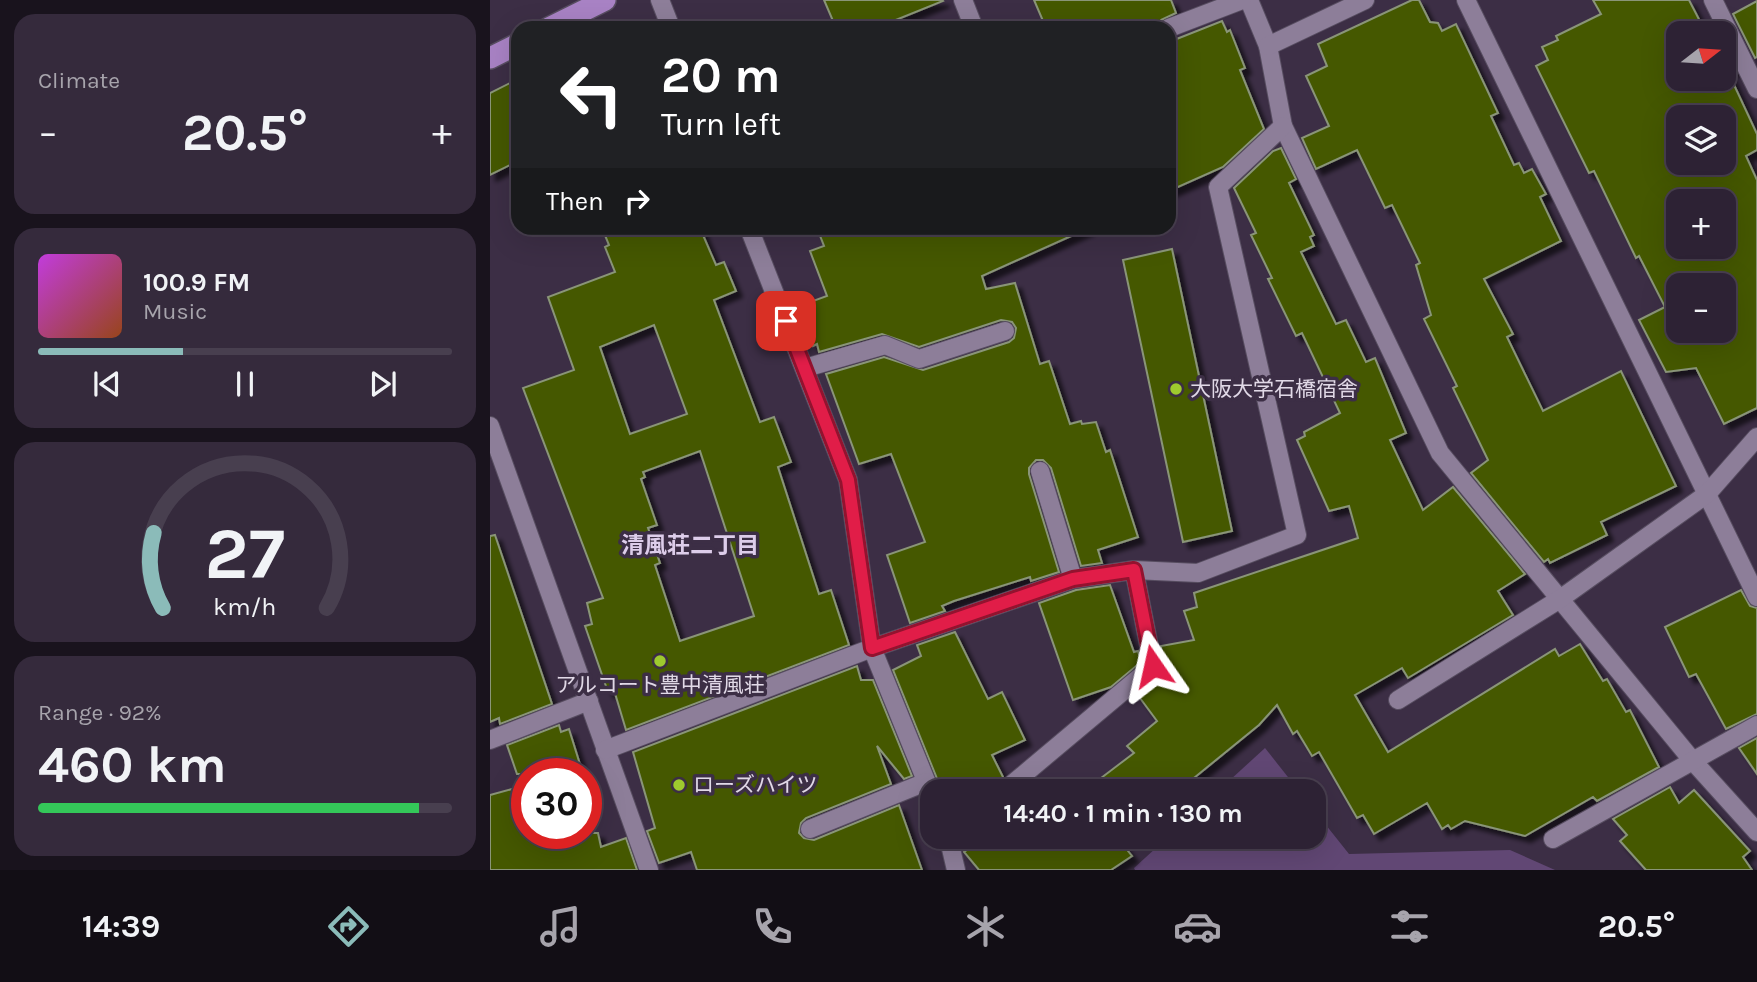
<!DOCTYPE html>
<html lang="en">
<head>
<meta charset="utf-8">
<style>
	:root { --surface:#2d2234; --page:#352a3c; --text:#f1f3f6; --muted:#a7a4ac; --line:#483f4f; --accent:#8bbbb9 }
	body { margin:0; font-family:Karla,"Noto Sans JP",sans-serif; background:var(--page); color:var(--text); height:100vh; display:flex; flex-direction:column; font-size:26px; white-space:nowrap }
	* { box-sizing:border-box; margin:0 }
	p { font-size:23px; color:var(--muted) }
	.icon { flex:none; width:38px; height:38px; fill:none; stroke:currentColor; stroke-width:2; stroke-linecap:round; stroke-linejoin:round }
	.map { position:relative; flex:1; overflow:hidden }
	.side { display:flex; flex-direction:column; gap:14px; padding:14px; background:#19131d; width:490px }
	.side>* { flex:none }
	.guide { position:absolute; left:21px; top:21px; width:665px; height:214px; border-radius:21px; box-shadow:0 7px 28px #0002,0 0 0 2px var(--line); background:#202124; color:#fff; overflow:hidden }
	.needle { width:46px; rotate:73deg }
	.controls { position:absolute; left:1176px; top:21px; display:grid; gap:14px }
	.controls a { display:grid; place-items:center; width:70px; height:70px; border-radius:14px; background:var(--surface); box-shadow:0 7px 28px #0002,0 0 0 2px var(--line); font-size:35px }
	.speed { position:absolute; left:21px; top:758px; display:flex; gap:14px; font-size:35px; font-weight:700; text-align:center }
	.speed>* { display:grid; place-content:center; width:91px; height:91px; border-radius:50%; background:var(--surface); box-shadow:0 7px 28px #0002,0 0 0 2px var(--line); line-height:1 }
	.speed .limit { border:10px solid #d22; background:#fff; color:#111 }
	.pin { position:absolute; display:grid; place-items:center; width:60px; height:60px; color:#fff; margin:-30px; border-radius:14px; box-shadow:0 4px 10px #0006 }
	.me { position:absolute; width:77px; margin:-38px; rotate:349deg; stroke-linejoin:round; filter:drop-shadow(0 0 5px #0008) }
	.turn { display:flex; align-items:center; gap:24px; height:147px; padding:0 35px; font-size:32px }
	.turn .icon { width:91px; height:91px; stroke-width:2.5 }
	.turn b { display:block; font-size:49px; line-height:60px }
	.then { display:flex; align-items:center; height:66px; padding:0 35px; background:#0003; gap:14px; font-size:26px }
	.big { font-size:52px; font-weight:700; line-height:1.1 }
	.side .tile { flex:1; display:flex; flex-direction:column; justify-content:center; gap:10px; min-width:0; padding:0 24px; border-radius:21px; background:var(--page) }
	.side .dial { align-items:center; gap:0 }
	.dial svg { height:182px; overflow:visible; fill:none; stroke:var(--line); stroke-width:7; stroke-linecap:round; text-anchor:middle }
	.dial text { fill:var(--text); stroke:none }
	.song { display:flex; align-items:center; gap:21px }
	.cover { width:84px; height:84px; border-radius:10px; background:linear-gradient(135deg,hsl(290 70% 55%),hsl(20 70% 35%)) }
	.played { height:7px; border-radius:4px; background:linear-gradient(90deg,var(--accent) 35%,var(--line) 35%) }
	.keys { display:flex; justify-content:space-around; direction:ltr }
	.heat { display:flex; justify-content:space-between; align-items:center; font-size:38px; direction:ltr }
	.charge { height:10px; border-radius:5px; background:linear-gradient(90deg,#34c759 92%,var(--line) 0) }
	.trip { position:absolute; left:430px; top:779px; width:406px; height:70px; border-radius:21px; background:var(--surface); box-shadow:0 7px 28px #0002,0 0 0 2px var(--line); font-weight:700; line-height:70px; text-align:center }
	.tabs { display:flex; height:112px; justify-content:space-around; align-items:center; background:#120e15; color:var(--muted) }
	.tabs .icon { width:49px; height:49px }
	.tabs .on { color:var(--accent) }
	.tabs b { font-size:32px; color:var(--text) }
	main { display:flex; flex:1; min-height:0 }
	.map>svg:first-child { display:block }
	.green { fill:#614774 }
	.building { fill:#445906; stroke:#8a9578; stroke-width:2; fill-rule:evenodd; filter:url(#shadow) }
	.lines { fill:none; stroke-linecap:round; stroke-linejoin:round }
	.lane-casing { stroke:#574d60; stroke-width:20 }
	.street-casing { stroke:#574d60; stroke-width:20 }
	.highway-casing { stroke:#574d60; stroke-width:24 }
	.lane { stroke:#8d7e99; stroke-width:18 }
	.street { stroke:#8d7e99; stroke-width:18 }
	.highway { stroke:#a882c4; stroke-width:21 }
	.route-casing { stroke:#92132f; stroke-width:18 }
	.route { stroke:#e11d48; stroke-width:12 }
	.poi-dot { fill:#9eca2e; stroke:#3c2e45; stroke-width:2.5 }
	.labels { text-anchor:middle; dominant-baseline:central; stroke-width:7; stroke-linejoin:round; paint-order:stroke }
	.poi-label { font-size:21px; fill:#e1d9e7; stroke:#3c2e45; text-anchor:start }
	.neighbourhood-label { font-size:23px; font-weight:bold; fill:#ddcdea; stroke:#3c2e45 }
</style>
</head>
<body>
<main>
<section class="side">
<div class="tile"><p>Climate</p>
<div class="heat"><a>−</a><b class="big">20.5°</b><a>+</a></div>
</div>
<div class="tile">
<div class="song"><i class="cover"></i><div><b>100.9 FM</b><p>Music</p></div></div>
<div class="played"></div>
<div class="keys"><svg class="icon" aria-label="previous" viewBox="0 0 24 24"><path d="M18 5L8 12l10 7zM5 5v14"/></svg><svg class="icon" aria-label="pause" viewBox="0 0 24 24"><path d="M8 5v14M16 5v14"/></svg><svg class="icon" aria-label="next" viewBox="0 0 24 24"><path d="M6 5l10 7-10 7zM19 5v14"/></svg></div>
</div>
<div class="tile dial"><svg viewBox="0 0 100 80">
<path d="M14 69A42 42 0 1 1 86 69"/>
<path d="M14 69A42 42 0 0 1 10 36" stroke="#8bbbb9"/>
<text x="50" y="56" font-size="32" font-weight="700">27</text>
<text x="50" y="72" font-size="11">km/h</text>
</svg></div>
<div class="tile"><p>Range · 92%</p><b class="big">460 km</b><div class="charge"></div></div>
</section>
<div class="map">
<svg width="1267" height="870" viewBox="0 0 1267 870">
	<defs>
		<filter id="shadow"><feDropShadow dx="6" dy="6" stdDeviation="2" flood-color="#0009"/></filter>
	</defs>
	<rect width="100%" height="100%" fill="#3c2e45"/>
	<g class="green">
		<polygon points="775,748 809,791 728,791"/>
		<polygon points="824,810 859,854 1020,850 1065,870 645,870 644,868 678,837 824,836"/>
	</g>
	<g class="building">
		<polygon points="334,0 452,0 453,1 386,28 346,28"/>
		<polygon points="544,0 681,0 686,13 671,20 668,28 556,28"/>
		<polygon points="922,0 929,0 940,22 948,23 952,31 966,24 1008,113 1001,116 1024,165 1029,163 1034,173 1042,169 1056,194 1050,197 1071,241 994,279 1023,334 1017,337 1053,411 1131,371 1186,486 1111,522 1117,535 1060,563 1058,559 1054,562 981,473 998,460 963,388 967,386 934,319 941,315 926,265 930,263 902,205 895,208 867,150 826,169 812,138 839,126 816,76 837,66 828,44"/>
		<path d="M1103,0h96l15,29 8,-5 5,9h-39v46h46v-32l10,22 -6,3 29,62v16l-11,6 11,24v228l-33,16 -28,-56 -30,4 -27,-52 26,-13 -26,-51 -3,2 -42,-87 -5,2 -53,-107 12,-6 -6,-13 16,-7 -2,-4 45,-22zM1188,117h46v46h-46zM1188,201h46v46h-46zM1188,285h46v46h-46z"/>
		<polygon points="1267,1 1267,57 1265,58 1243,14"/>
		<polygon points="732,21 737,32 740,30 755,68 750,70 774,129 733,167 679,191 679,42"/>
		<polygon points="28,79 28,161 0,175 0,93"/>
		<polygon points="791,148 806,179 799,183 824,235 820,237 824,246 811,252 846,324 856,320 876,362 885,358 916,433 900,440 933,510 963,487 1035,574 1008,591 1023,615 918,678 912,668 865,695 898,752 1065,649 1069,656 1090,644 1113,681 1117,679 1136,712 1140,710 1169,767 1107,801 1103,797 1035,836 975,821 961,829 958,825 952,829 937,803 884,834 873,815 867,818 829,752 822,756 807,731 803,734 787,705 769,725 688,791 594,791 644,753 637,746 667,721 647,694 673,670 671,646 704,640 694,611 707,607 704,593 868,538 859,506 839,511 807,440 815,436 814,432 850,413 812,333 806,336 778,279 782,278 761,235 766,233 744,188 783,151"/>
		<path d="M112,228h98l16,37 8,-3 12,29 -22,9 46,122 14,-5 17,45 -13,5 41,127 12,-4 18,55 -223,85 -12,-40 -6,2 -23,-66 7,-2 -5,-21 16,-5 -80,-210 51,-18 -26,-73 67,-25 -10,-25 4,-2zM164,325l33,89 -57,20 -30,-87zM210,451l54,165 -74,25 -25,-76 5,-2 -12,-35 9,-3 -16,-46 4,-2 -2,-5z"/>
		<polygon points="327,228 599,228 492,276 496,289 525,283 550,364 559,361 580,424 591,421 592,424 606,422 616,452 620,450 648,537 608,550 612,563 591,566 561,468 553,460 546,460 539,468 539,474 569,572 541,581 540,577 464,601 452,606 455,611 420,623 397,555 435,542 401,454 369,464 336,374 394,357 433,370 519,342 524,338 526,328 522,322 511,320 429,347 392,334 329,352 327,344 323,346 309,306 337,296 320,251 334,246"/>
		<polygon points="682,249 742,531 693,542 633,260"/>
		<polygon points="5,535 62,704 10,724 9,718 0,722 0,536"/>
		<polygon points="620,585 644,652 648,651 651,662 621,687 583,700 549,603 586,590"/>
		<polygon points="1251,590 1260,606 1267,608 1267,714 1236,729 1206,674 1199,677 1175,627"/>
		<polygon points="465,632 498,699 512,692 535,740 502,755 513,777 503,791 452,791 403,670 431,656 427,645"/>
		<polygon points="367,666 371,680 383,680 422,776 414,779 387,746 401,784 316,818 311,823 309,833 314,838 324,840 409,805 432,870 207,870 201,852 169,863 157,831 165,828 143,752"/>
		<polygon points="69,725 71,732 79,729 93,774 27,774 17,745"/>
		<polygon points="1267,738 1267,774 1249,748"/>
		<polygon points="37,785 37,833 108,833 111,847 136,838 147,870 0,870 0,795"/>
		<polygon points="1180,787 1189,803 1204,790 1260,851 1253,857 1262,870 1156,870 1130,841 1137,835 1123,819"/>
		<polygon points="497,836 626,836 642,856 621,870 489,870 474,852"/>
	</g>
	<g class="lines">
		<defs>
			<g id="lane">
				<polyline points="315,368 395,345 429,359 515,331"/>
				<polyline points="550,471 583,579"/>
			</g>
			<g id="street">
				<polyline points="170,0 181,28"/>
				<polyline points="473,0 484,28"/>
				<polyline points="759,0 778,46 793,126 950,453 1202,760 1267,832"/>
				<polyline points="976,0 1267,597"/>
				<polyline points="1223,0 1267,89"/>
				<polyline points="679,28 752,0"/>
				<polyline points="778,46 875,0"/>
				<polyline points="259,228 358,480 382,648 443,798"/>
				<polyline points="0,426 159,870"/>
				<polyline points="908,700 1070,599 1217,494 1267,437"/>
				<polyline points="0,740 99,701"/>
				<polyline points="115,750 382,648 583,579 644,570 708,573 807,535 728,187 793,126"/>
				<polyline points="514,791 663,666 644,570"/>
				<polyline points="320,829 436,782"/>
				<polyline points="458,836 466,870"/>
				<polyline points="1063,839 1267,725"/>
			</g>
			<g id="highway">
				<polyline points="59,28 115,0"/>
				<polyline points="0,58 28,44"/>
			</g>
		</defs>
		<use href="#lane" class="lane-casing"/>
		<use href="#street" class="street-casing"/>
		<use href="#highway" class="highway-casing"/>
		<use href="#lane" class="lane"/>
		<use href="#street" class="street"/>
		<use href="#highway" class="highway"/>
	</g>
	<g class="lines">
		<defs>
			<polyline id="route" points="296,321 358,480 382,648 583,579 644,570 663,666"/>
		</defs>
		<use href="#route" class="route-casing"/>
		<use href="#route" class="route"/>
	</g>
	<g class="poi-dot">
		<circle cx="686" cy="389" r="7"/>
		<circle cx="170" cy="661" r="7"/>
		<circle cx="189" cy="785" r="7"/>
	</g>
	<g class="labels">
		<g class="poi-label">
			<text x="700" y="389">大阪大学石橋宿舎</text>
			<text x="170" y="685" text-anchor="middle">アルコート豊中清風荘</text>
			<text x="203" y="785">ローズハイツ</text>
		</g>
		<g class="neighbourhood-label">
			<text x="200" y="545">清風荘二丁目</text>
		</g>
	</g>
</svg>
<div class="controls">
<a><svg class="needle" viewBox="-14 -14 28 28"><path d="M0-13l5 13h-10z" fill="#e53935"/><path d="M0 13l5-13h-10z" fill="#a7a4ac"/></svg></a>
<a><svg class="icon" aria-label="layers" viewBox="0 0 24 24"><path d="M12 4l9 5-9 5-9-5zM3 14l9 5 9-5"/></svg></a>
<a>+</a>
<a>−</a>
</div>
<div class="speed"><div class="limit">30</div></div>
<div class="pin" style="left:296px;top:321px;background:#d93025"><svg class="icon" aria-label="arrive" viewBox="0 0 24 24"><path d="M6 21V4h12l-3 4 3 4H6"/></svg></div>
<svg class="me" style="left:663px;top:666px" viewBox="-20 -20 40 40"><path d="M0-17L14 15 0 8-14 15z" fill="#e11d48" stroke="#fff" stroke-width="4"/></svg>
<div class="trip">14:40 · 1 min · 130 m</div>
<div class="guide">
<div class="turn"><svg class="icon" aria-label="left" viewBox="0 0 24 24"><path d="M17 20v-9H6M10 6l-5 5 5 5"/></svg><div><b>20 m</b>Turn left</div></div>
<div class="then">Then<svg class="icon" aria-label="right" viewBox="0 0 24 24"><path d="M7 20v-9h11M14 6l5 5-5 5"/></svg></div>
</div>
</div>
</main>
<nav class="tabs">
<b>14:39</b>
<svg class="icon on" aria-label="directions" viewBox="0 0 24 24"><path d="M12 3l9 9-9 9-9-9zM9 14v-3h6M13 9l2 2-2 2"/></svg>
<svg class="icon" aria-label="music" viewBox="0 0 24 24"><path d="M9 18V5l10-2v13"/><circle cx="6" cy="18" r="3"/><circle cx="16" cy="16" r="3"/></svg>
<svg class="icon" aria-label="phone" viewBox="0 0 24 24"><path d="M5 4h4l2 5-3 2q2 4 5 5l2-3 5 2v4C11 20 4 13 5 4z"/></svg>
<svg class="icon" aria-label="climate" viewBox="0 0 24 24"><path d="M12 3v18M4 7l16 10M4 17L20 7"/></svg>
<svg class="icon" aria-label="car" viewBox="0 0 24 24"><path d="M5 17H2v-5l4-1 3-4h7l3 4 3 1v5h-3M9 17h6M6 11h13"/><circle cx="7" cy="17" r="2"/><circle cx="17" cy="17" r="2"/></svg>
<svg class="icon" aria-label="filters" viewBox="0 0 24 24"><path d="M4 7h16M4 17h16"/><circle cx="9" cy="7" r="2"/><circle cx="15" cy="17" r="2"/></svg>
<b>20.5°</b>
</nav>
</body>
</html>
